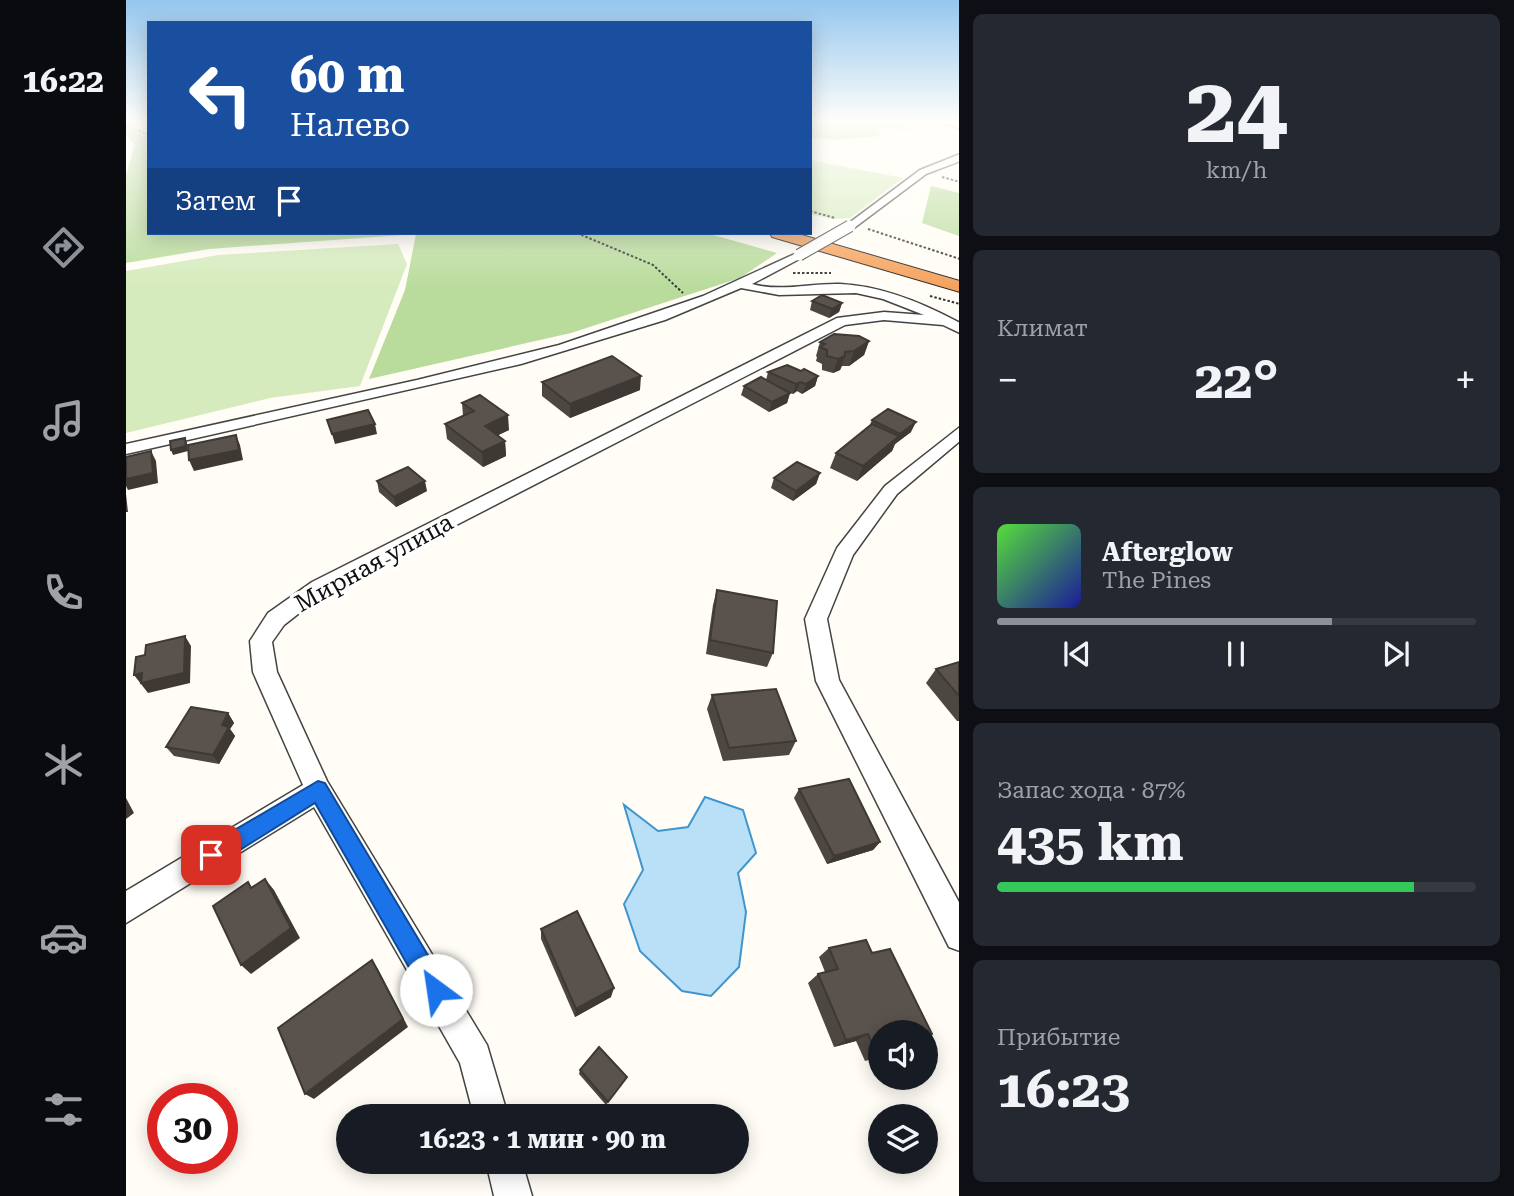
<!DOCTYPE html>
<html lang="ru">
<head>
<meta charset="utf-8">
<style>
	:root { --surface:#171b24; --page:#242831; --text:#f1f3f6; --muted:#9ea1a6; --line:#363941; --accent:#8c9099 }
	body { margin:0; font-family:"Roboto Serif",serif; background:var(--page); color:var(--text); height:100vh; display:flex; flex-direction:column; font-size:26px; white-space:nowrap }
	* { box-sizing:border-box; margin:0 }
	p { font-size:23px; color:var(--muted) }
	.icon { flex:none; width:38px; height:38px; fill:none; stroke:currentColor; stroke-width:2; stroke-linecap:round; stroke-linejoin:round }
	.map { position:relative; flex:1; overflow:hidden }
	.drawer { display:flex; flex-direction:column; gap:14px; padding:14px; background:#0d0f14; width:555px }
	.drawer>* { flex:none }
	.top-card { position:absolute; left:21px; top:21px; width:665px; height:214px; border-radius:0px; box-shadow:0 4px 18px #0003; background:#1a4fa0; color:#fff; overflow:hidden }
	.controls { position:absolute; left:742px; top:1020px; display:grid; gap:14px }
	.controls a { display:grid; place-items:center; width:70px; height:70px; border-radius:50%; background:var(--surface); box-shadow:0 4px 18px #0003; font-size:35px }
	.speed { position:absolute; left:21px; top:1083px; display:flex; gap:14px; font-size:35px; font-weight:700; text-align:center }
	.speed>* { display:grid; place-content:center; width:91px; height:91px; border-radius:50%; background:var(--surface); box-shadow:0 4px 18px #0003; line-height:1 }
	.speed .limit { border:10px solid #d22; background:#fff; color:#111 }
	.pin { position:absolute; display:grid; place-items:center; width:60px; height:60px; color:#fff; margin:-30px; border-radius:14px; box-shadow:0 4px 10px #0006 }
	.me { position:absolute; width:77px; margin:-38px; rotate:329deg; stroke-linejoin:round; filter:drop-shadow(0 0 5px #0008) }
	.turn { display:flex; align-items:center; gap:24px; height:147px; padding:0 28px; font-size:32px }
	.turn .icon { width:91px; height:91px; stroke-width:2.5 }
	.turn b { display:block; font-size:49px; line-height:60px }
	.then { display:flex; align-items:center; height:66px; padding:0 28px; background:#0003; gap:14px; font-size:26px }
	.big { font-size:52px; font-weight:700; line-height:1.1 }
	.drawer .widget { flex:1; display:flex; flex-direction:column; justify-content:center; gap:10px; min-width:0; padding:0 24px; border-radius:10px; background:var(--page) }
	.drawer .dial { align-items:center; gap:0 }
	.dial b { font-size:91px; line-height:1 }
	.song { display:flex; align-items:center; gap:21px }
	.cover { width:84px; height:84px; border-radius:10px; background:linear-gradient(135deg,hsl(110 70% 55%),hsl(240 70% 35%)) }
	.played { height:7px; border-radius:4px; background:linear-gradient(90deg,var(--accent) 70%,var(--line) 70%) }
	.keys { display:flex; justify-content:space-around; direction:ltr }
	.heat { display:flex; justify-content:space-between; align-items:center; font-size:38px; direction:ltr }
	.charge { height:10px; border-radius:5px; background:linear-gradient(90deg,#34c759 87%,var(--line) 0) }
	.trip { position:absolute; left:210px; top:1104px; width:413px; height:70px; border-radius:35px; background:var(--surface); box-shadow:0 4px 18px #0003; font-weight:700; line-height:70px; text-align:center }
	main { display:flex; flex:1; min-height:0 }
	.dock { display:flex; flex-direction:column; width:126px; justify-content:space-around; align-items:center; background:#090b0e; color:var(--muted) }
	.dock .icon { width:49px; height:49px }
	.dock .current { color:var(--accent) }
	.dock b { font-size:32px; color:var(--text) }
	.map>svg:first-child { display:block }
	.green { fill:#d5ebbd }
	.forest { fill:#b9dc9c }
	.water { fill:#b9e0f7; stroke:#3f96cf; stroke-width:2 }
	.lines { fill:none; stroke-linecap:round; stroke-linejoin:round }
	.minor-casing { stroke:#444; stroke-width:3 }
	.highway-casing { stroke:#222; stroke-width:2 }
	.path { stroke:#333; stroke-width:2; stroke-dasharray:2.5 2; stroke-linecap:butt }
	.minor { fill:#fff; fill-rule:evenodd }
	.highway { fill:#f5a25d; fill-rule:evenodd }
	.minor-bridge-casing { stroke:#444; stroke-width:13; stroke-linecap:butt }
	.minor-bridge { stroke:#fff; stroke-width:11 }
	.wall { fill:#4d4742 }
	.shaded-wall { fill:#3f3936 }
	.building { fill:#5a524d; stroke:#3f3936; stroke-width:2 }
	.route { fill:#1a73e8; stroke:#114b97; stroke-width:2 }
	.labels { text-anchor:middle; dominant-baseline:central; stroke-width:7; stroke-linejoin:round; paint-order:stroke }
	.street-label { font-size:24px; fill:#111; stroke:#fff }
</style>
</head>
<body>
<main>
<nav class="dock">
<b>16:22</b>
<svg class="icon current" aria-label="directions" viewBox="0 0 24 24"><path d="M12 3l9 9-9 9-9-9zM9 14v-3h6M13 9l2 2-2 2"/></svg>
<svg class="icon" aria-label="music" viewBox="0 0 24 24"><path d="M9 18V5l10-2v13"/><circle cx="6" cy="18" r="3"/><circle cx="16" cy="16" r="3"/></svg>
<svg class="icon" aria-label="phone" viewBox="0 0 24 24"><path d="M5 4h4l2 5-3 2q2 4 5 5l2-3 5 2v4C11 20 4 13 5 4z"/></svg>
<svg class="icon" aria-label="climate" viewBox="0 0 24 24"><path d="M12 3v18M4 7l16 10M4 17L20 7"/></svg>
<svg class="icon" aria-label="car" viewBox="0 0 24 24"><path d="M5 17H2v-5l4-1 3-4h7l3 4 3 1v5h-3M9 17h6M6 11h13"/><circle cx="7" cy="17" r="2"/><circle cx="17" cy="17" r="2"/></svg>
<svg class="icon" aria-label="filters" viewBox="0 0 24 24"><path d="M4 7h16M4 17h16"/><circle cx="9" cy="7" r="2"/><circle cx="15" cy="17" r="2"/></svg>
</nav>
<div class="map">
<svg width="834" height="1196" viewBox="0 0 834 1196">
	<rect width="100%" height="100%" fill="#fffdf5"/>
	<g class="green">
		<polygon points="684,160 777,178 724,218 707,219 684,214"/>
		<polygon points="272,244 281,264 234,386 144,398 0,433 0,271 92,255"/>
	</g>
	<g class="forest">
		<polygon points="684,121 771,121 785,130 750,127 756,136 709,140 684,137"/>
		<polygon points="0,128 23,138 23,233 580,233 651,253 614,278 445,333 243,379 279,290 290,234 83,249 0,263 0,175 9,144 0,136"/>
		<polygon points="805,186 833,193 833,236 796,223"/>
	</g>
	<polygon class="water" points="579,797 617,810 630,853 612,873 620,912 613,967 585,996 556,991 514,951 498,904 517,870 498,805 532,831 562,827"/>
	<g class="lines">
		<defs>
			<g id="minor">
				<polygon points="834,154 834,161 800,174 728,228 719,226 794,170"/>
				<path d="M673,252l6,3 -2,2 -51,27c29,8 58,-1 88,0 42,2 83,19 120,39v10l-17,-8 -59,-5 -39,5 -519,267 -42,33 -12,17 5,30 50,109 160,264 21,71h-34l-14,-53 -146,-256 -188,116v-32l177,-106 -50,-113 -3,-31 18,-28 44,-31 525,-264 47,-6 40,3 -41,-16 -27,-6 -77,2 -38,-7 -76,32 -144,44 -395,90v-10l291,-64 142,-35 144,-49z"/>
				<polygon points="834,427 834,441 771,494 727,555 701,619 713,680 834,904 834,951 823,947 690,681 679,619 711,548 759,486"/>
				<polygon points="360,1162 396,1162 406,1196 368,1196"/>
			</g>
			<polygon id="highway" points="644,233 669,233 834,281 834,292 646,237"/>
		</defs>
		<use href="#minor" class="minor-casing"/>
		<use href="#highway" class="highway-casing"/>
		<g class="path">
			<polyline points="805,121 834,129"/>
			<polyline points="0,126 23,135"/>
			<polyline points="816,177 834,182"/>
			<polyline points="684,211 709,218"/>
			<polyline points="742,229 834,259"/>
			<polyline points="451,233 527,265 557,293"/>
			<polyline points="667,273 705,273"/>
			<polyline points="804,296 834,304"/>
		</g>
		<use href="#minor" class="minor"/>
		<use href="#highway" class="highway"/>
		<defs>
			<polyline id="minor-bridge" points="673,255 724,226"/>
		</defs>
		<use href="#minor-bridge" class="minor-bridge-casing"/>
		<use href="#minor-bridge" class="minor-bridge"/>
	</g>
	<g class="wall">
		<polygon points="686,301 716,303 713,312 703,318 684,310"/>
		<polygon points="743,341 738,355 723,366 716,366 714,370 707,373 696,370 696,364 690,361 691,357 690,356 694,342"/>
		<polygon points="675,371 692,376 689,386 676,394 671,391 667,394 658,390 664,393 661,403 643,412 615,395 618,386 640,380 642,372"/>
		<polygon points="416,382 514,390 444,418 416,396"/>
		<polygon points="336,403 383,430 372,435 379,441 380,456 357,467 321,439 319,424 337,416"/>
		<polygon points="746,420 785,432 769,444 766,451 731,481 704,468 710,453 743,427"/>
		<polygon points="694,473 690,484 667,501 645,488 648,478"/>
		<polygon points="251,481 301,491 270,507 253,492"/>
		<polygon points="591,590 647,653 641,667 580,654 587,605"/>
		<polygon points="833,662 833,721 831,721 800,683 810,669"/>
		<polygon points="586,695 670,741 663,755 597,761 581,709"/>
		<polygon points="102,713 108,723 104,729 109,736 93,764 48,756 40,747"/>
		<polygon points="673,789 754,842 747,850 701,864 668,798"/>
		<polygon points="415,929 485,997 449,1017 415,939"/>
		<polygon points="703,948 746,953 806,1034 800,1037 800,1032 754,1032 754,1057 739,1061 730,1041 708,1047 682,983 692,974 699,972 693,957"/>
		<polygon points="454,1070 498,1080 480,1105 453,1074"/>
	</g>
	<g class="shaded-wall">
		<polygon points="716,303 713,312 703,318 706,309"/>
		<polygon points="743,341 738,355 723,366 728,351"/>
		<polygon points="719,356 714,370 707,373 712,359"/>
		<polygon points="515,376 514,390 444,418 444,404"/>
		<polygon points="692,376 689,386 676,394 680,384"/>
		<polygon points="674,382 671,391 667,394 670,384"/>
		<polygon points="664,393 661,403 643,412 646,402"/>
		<polygon points="382,415 383,430 360,441 359,426"/>
		<polygon points="790,422 785,432 769,444 766,451 731,481 737,466 772,436 774,434"/>
		<polygon points="249,424 251,434 209,444 206,434"/>
		<polygon points="110,435 114,445 117,460 68,471 63,460"/>
		<polygon points="59,438 61,443 62,451 47,455 45,450"/>
		<polygon points="379,441 380,456 357,467 356,452"/>
		<polygon points="25,451 30,461 32,483 2,490 0,486 0,479"/>
		<polygon points="694,473 690,484 667,501 670,491"/>
		<polygon points="299,481 301,491 270,507 268,497"/>
		<polygon points="0,494 2,512 0,512"/>
		<polygon points="59,636 65,646 64,683 22,693 8,675"/>
		<polygon points="102,713 108,723 104,729 109,736 93,764 87,755 96,725"/>
		<polygon points="0,798 8,813 0,819"/>
		<polygon points="754,842 747,850 701,864 708,856"/>
		<polygon points="139,879 148,890 174,938 125,974 115,965"/>
		<polygon points="246,960 252,969 282,1027 188,1099 179,1094"/>
		<polygon points="488,988 485,997 449,1017 450,1009"/>
		<polygon points="742,1034 730,1041 708,1047 720,1040"/>
	</g>
	<g class="building">
		<polygon points="696,295 716,303 706,309 686,301"/>
		<polygon points="708,334 733,336 743,341 728,351 719,352 719,356 712,359 701,356 701,350 694,347 699,344 694,342"/>
		<polygon points="486,356 515,376 444,404 416,382"/>
		<polygon points="661,365 675,371 678,369 692,376 680,384 674,382 670,384 642,372"/>
		<polygon points="635,377 664,393 646,402 618,386"/>
		<polygon points="354,395 382,415 359,426 379,441 356,452 319,424 348,411 336,403"/>
		<polygon points="762,409 790,422 774,434 746,420"/>
		<polygon points="242,410 249,424 206,434 201,420"/>
		<polygon points="746,424 773,436 737,466 710,453"/>
		<polygon points="110,435 113,450 63,460 62,445"/>
		<polygon points="59,438 60,446 45,450 44,441"/>
		<polygon points="25,451 27,473 0,479 0,457"/>
		<polygon points="671,462 694,473 670,491 648,478"/>
		<polygon points="282,467 299,481 268,497 251,481"/>
		<polygon points="591,590 651,601 647,653 584,640"/>
		<polygon points="59,636 58,673 15,683 16,673 8,675 10,657 19,655 20,645"/>
		<polygon points="833,662 833,696 810,669"/>
		<polygon points="650,689 670,741 603,748 586,695"/>
		<polygon points="65,707 102,713 96,725 103,727 87,755 40,747"/>
		<polygon points="723,779 754,842 708,856 673,789"/>
		<polygon points="139,879 165,928 115,965 87,906 122,882 125,888"/>
		<polygon points="451,911 488,988 450,1009 415,929"/>
		<polygon points="740,940 746,953 764,949 806,1034 800,1036 800,1032 754,1032 754,1054 751,1055 742,1034 720,1040 692,974 712,969 703,948"/>
		<polygon points="246,960 277,1019 179,1094 152,1028"/>
		<polygon points="473,1047 501,1077 482,1102 454,1070"/>
	</g>
	<linearGradient id="sky" x2="0" y2="1"><stop stop-color="#95c6ee"/><stop offset="0.42" stop-color="#fffefa"/><stop offset="1" stop-color="#fffefa" stop-opacity="0"/></linearGradient>
	<rect width="834" height="288" fill="url(#sky)"/>
	<polygon class="route" points="192,781 199,783 318,982 322,990 318,999 310,1002 301,999 189,803 93,863 85,866 78,863 75,855 78,848"/>
	<g class="labels">
		<g class="street-label">
			<text transform="translate(248 563) rotate(-29)">Мирная улица</text>
		</g>
	</g>
</svg>
<div class="controls">
<a><svg class="icon" aria-label="sound" viewBox="0 0 24 24"><path d="M4 9h4l5-4v14l-5-4H4zM17 9q2 3 0 6"/></svg></a>
<a><svg class="icon" aria-label="layers" viewBox="0 0 24 24"><path d="M12 4l9 5-9 5-9-5zM3 14l9 5 9-5"/></svg></a>
</div>
<div class="speed"><div class="limit">30</div></div>
<div class="pin" style="left:85px;top:855px;background:#d93025"><svg class="icon" aria-label="arrive" viewBox="0 0 24 24"><path d="M6 21V4h12l-3 4 3 4H6"/></svg></div>
<svg class="me" style="left:310px;top:990px" viewBox="-20 -20 40 40"><circle r="19" fill="#fff"/><path d="M0-13L10 11 0 6-10 11z" fill="#1a73e8"/></svg>
<div class="trip">16:23 · 1 мин · 90 m</div>
<div class="top-card">
<div class="turn"><svg class="icon" aria-label="left" viewBox="0 0 24 24"><path d="M17 20v-9H6M10 6l-5 5 5 5"/></svg><div><b>60 m</b>Налево</div></div>
<div class="then">Затем<svg class="icon" aria-label="arrive" viewBox="0 0 24 24"><path d="M6 21V4h12l-3 4 3 4H6"/></svg></div>
</div>
</div>
<section class="drawer">
<div class="widget dial"><b>24</b><p>km/h</p></div>
<div class="widget"><p>Климат</p>
<div class="heat"><a>−</a><b class="big">22°</b><a>+</a></div>
</div>
<div class="widget">
<div class="song"><i class="cover"></i><div><b>Afterglow</b><p>The Pines</p></div></div>
<div class="played"></div>
<div class="keys"><svg class="icon" aria-label="previous" viewBox="0 0 24 24"><path d="M18 5L8 12l10 7zM5 5v14"/></svg><svg class="icon" aria-label="pause" viewBox="0 0 24 24"><path d="M8 5v14M16 5v14"/></svg><svg class="icon" aria-label="next" viewBox="0 0 24 24"><path d="M6 5l10 7-10 7zM19 5v14"/></svg></div>
</div>
<div class="widget"><p>Запас хода · 87%</p><b class="big">435 km</b><div class="charge"></div></div>
<div class="widget"><p>Прибытие</p><b class="big">16:23</b></div>
</section>
</main>
</body>
</html>
